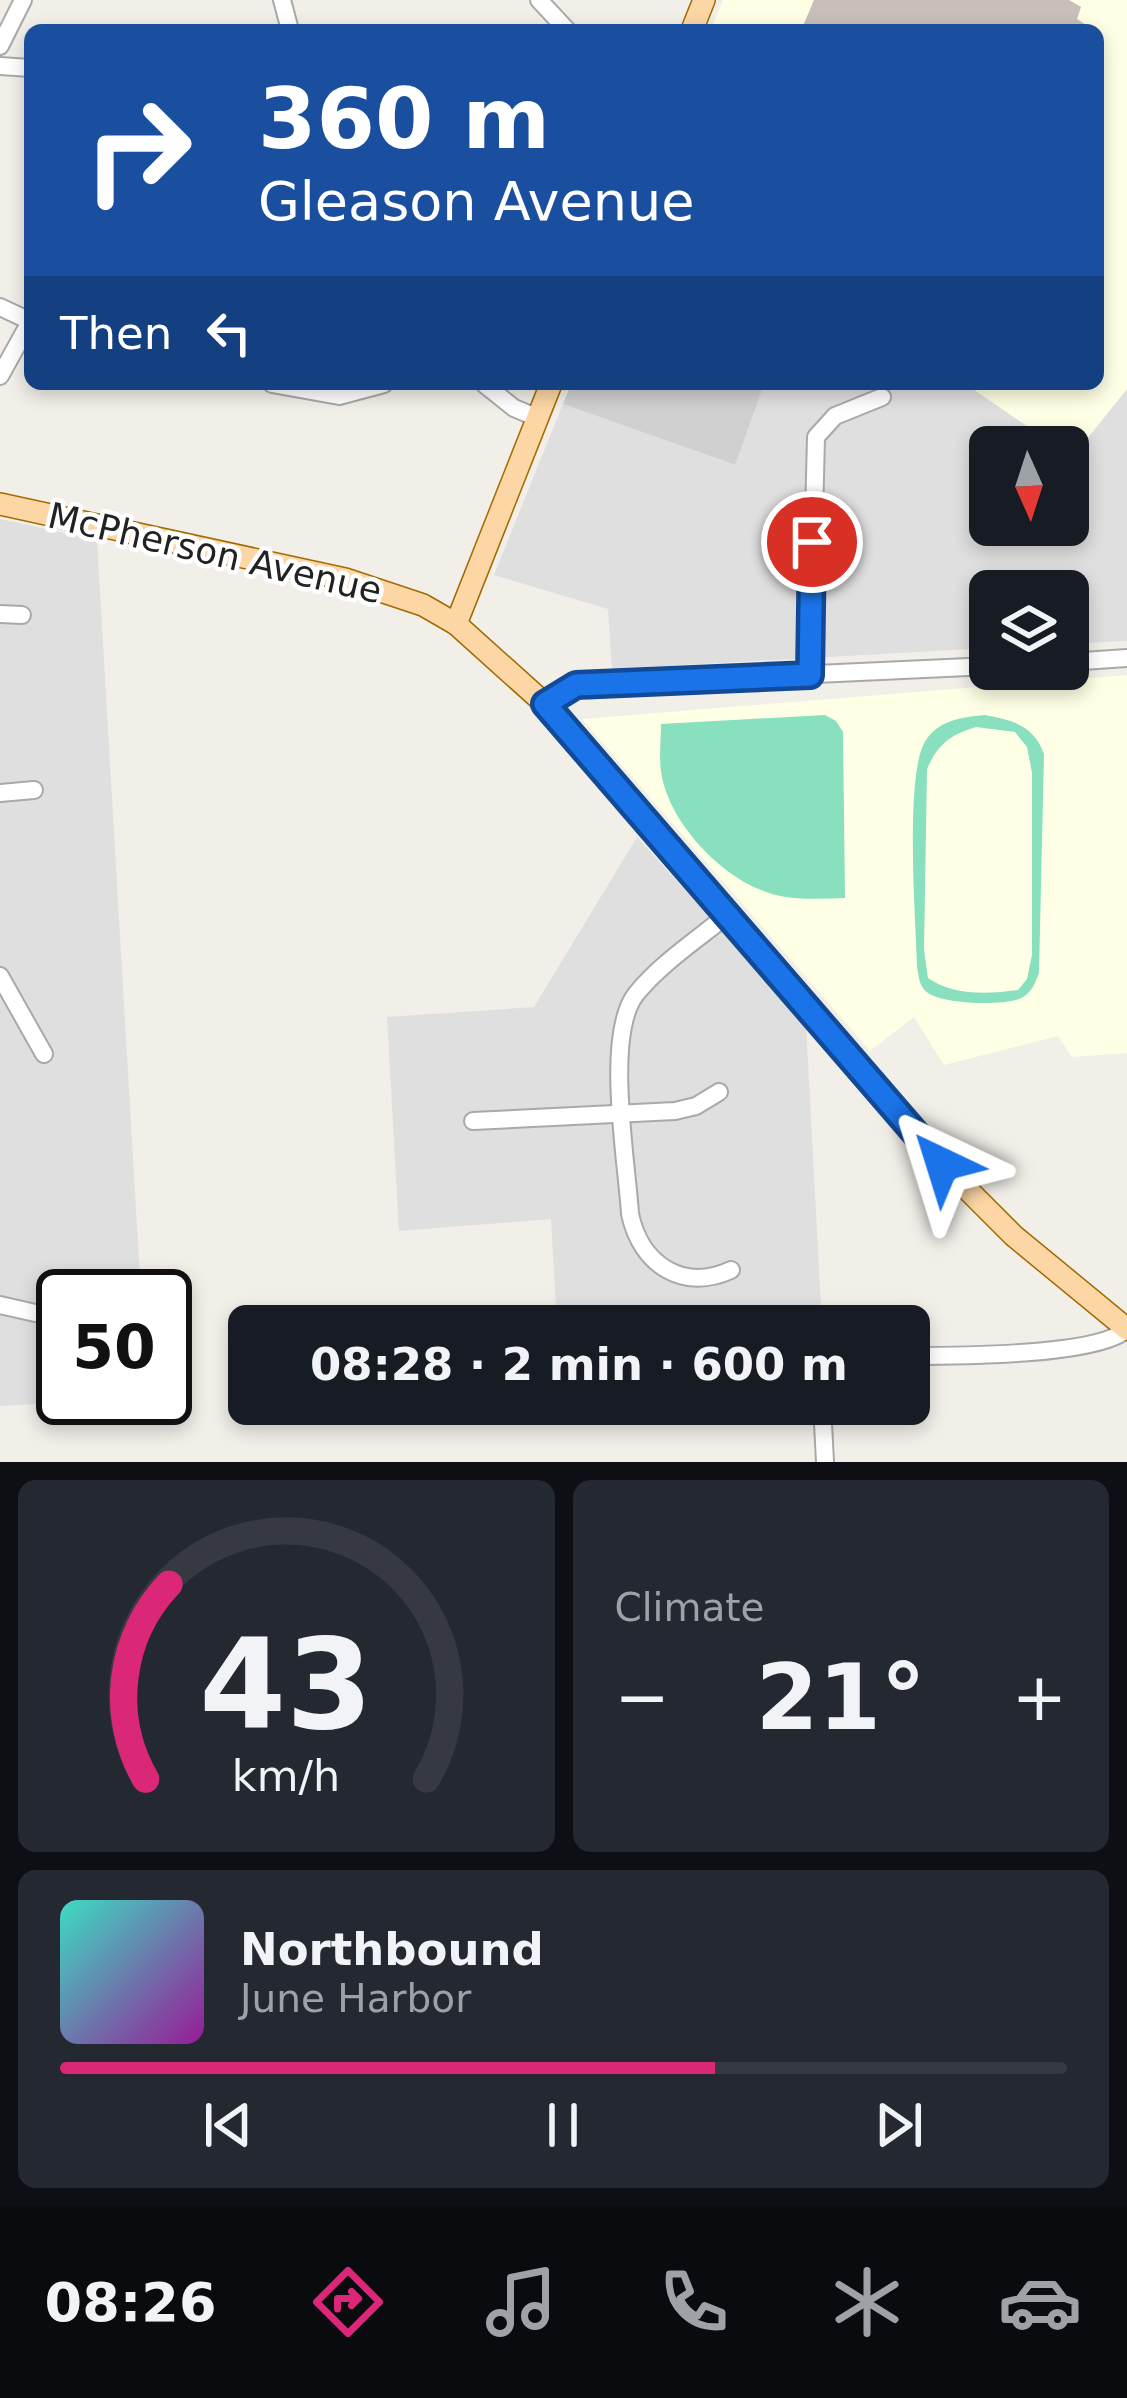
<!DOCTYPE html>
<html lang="en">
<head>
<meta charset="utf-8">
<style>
	:root { --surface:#171b24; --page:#242831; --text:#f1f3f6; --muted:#9ea1a6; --line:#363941; --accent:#db2777 }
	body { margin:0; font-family:"DejaVu Sans",sans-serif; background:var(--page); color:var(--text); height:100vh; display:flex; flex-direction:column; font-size:45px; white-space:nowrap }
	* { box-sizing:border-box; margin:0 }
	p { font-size:39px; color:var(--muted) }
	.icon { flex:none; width:66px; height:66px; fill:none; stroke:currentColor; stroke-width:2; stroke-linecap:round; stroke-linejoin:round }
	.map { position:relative; height:1462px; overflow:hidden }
	.side { display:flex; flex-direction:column; gap:18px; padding:18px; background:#0d0f14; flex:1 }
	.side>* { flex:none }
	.top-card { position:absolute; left:24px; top:24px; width:1080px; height:366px; border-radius:18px; box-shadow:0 6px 18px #0003; background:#1a4fa0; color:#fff; overflow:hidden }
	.needle { width:78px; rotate:177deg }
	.tools { position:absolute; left:969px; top:426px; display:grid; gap:24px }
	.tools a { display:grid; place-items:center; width:120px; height:120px; border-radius:18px; background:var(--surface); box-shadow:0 6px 18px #0003; font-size:60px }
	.speed { position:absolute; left:36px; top:1269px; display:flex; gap:24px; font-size:60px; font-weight:700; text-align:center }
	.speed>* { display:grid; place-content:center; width:156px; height:156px; border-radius:50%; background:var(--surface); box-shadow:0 6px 18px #0003; line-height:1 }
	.speed .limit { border:6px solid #111; border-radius:18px; background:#fff; color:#111 }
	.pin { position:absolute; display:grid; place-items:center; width:102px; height:102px; color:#fff; margin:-51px; border:6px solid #fff; border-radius:50%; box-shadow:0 3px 12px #0007 }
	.me { position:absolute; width:132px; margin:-66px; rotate:319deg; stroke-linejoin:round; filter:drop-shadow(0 0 9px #0008) }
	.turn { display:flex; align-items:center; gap:42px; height:252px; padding:0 36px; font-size:54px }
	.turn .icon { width:156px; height:156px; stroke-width:2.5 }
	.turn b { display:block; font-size:84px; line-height:102px }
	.then { display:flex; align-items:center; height:114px; padding:0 36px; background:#0003; gap:24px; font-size:45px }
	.big { font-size:90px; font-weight:600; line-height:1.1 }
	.side .tile { flex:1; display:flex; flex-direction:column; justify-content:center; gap:18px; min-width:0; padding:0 42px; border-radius:18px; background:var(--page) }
	.side .dial { align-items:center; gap:0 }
	.dial svg { height:312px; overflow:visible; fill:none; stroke:var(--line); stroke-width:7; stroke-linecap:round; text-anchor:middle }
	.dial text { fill:var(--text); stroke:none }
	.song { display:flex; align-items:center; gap:36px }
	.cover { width:144px; height:144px; border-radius:18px; background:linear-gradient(135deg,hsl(170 70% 55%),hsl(300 70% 35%)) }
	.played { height:12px; border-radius:6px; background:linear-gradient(90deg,var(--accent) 65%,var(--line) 65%) }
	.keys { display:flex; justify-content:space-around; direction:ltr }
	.heat { display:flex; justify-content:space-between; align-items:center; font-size:66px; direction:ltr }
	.side .tiles { flex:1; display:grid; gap:18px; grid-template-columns:1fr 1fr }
	.tile:last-child { grid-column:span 2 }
	.trip { position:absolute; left:228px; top:1305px; width:702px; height:120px; border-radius:18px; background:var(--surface); box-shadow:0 6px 18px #0003; font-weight:600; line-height:120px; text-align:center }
	.menu { display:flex; height:192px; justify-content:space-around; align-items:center; background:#090b0e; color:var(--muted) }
	.menu .icon { width:84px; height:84px }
	.menu .on { color:var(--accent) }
	.menu b { font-size:54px; color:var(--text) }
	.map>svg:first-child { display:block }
	.residential { fill:#e0dfdf }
	.education { fill:#ffffe5 }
	.religious { fill:#d0d0d0 }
	.pitch { fill:#88e0be; fill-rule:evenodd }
	.building { fill:#c7bfb8 }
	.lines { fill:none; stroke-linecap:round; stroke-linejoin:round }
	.minor-casing { stroke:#a9a9a9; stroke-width:20 }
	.major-casing { stroke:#a06b00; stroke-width:24 }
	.minor { stroke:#fff; stroke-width:16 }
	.major { stroke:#fcd6a4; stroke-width:21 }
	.route-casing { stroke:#114b97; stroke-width:30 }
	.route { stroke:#1a73e8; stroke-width:21 }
	.labels { text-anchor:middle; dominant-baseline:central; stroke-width:9; stroke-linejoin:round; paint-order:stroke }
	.street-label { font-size:36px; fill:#222; stroke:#fff }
</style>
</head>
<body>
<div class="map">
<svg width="1127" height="1462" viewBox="0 0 1127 1462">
	<rect width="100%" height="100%" fill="#f2efe9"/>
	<g class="residential">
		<polygon points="764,384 966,384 1057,447 990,447 990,525 1068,525 1068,454 1073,457 1127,389 1127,641 1068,644 1068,591 990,591 990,648 612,669 608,609 494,575 563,404 734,465"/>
		<polygon points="0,519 97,540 141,1296 63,1296 63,1398 147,1398 0,1406"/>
		<polygon points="637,837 806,1024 822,1326 557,1326 551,1219 399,1231 387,1017 534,1007"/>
	</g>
	<g class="education">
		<polygon points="723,0 1127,0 1127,389 1072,457 1068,447 1057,447 966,384 1098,384 1098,30 721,30 713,25"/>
		<polygon points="1127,675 1127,1053 1072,1057 1058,1036 944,1065 914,1017 870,1051 582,719"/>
	</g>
	<polygon class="religious" points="571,384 764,384 735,465 563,404"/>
	<g class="pitch">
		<path d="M825,715l11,6 7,11 2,166c-28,1 -58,3 -84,-8 -44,-17 -94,-71 -100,-119 -2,-15 0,-32 0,-47z"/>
		<path d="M985,715c27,5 49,10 59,39l-5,219c-4,10 -7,19 -16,24 -16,10 -80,7 -95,-4 -9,-6 -9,-16 -11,-26 -1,-45 -13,-195 9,-227 13,-20 37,-23 59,-25zM976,727l39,5 12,15 5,26v182l-5,24 -9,11c-30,4 -65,6 -90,-12l-4,-28 3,-181c11,-25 23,-34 49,-42z"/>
	</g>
	<polygon class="building" points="814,0 1069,0 1081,7 1077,19 1094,30 811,30 803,26"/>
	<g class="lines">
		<defs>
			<g id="minor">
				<polyline points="282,0 290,30"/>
				<polyline points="539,0 567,30"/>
				<polyline points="0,46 23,0"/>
				<polyline points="0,66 30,68"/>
				<polyline points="0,307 30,321"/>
				<polyline points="0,376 30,322"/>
				<polyline points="272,384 339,396 384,384"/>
				<polyline points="484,384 514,408 538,418"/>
				<polyline points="0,614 22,615"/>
				<polyline points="1068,662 1127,658"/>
				<polyline points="810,675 816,437 835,416 882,397"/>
				<polyline points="545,704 576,685 990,666"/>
				<polyline points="0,793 34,790"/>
				<path d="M727,915c-29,24 -67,49 -91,79 -32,41 -9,168 -6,220 11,51 53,78 101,56"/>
				<polyline points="0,976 44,1054"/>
				<polyline points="473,1121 675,1111 696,1106 719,1092"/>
				<polyline points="0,1305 53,1317"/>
				<path d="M909,1356c44,0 190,0 218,-27"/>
				<polyline points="822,1404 825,1462"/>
			</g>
			<g id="major">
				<polyline points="692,30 704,0"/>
				<polyline points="0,504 345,579 423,605 456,624 545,704 942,1164 1014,1236 1127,1329"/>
				<polyline points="456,624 551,384"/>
			</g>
		</defs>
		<use href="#minor" class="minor-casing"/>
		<use href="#major" class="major-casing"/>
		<use href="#minor" class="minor"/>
		<use href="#major" class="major"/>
	</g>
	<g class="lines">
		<defs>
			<polyline id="route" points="812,542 810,675 576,685 545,704 942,1164"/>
		</defs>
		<use href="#route" class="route-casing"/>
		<use href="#route" class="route"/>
	</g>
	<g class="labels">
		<g class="street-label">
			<text transform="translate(215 553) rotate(13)">McPherson Avenue</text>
		</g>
	</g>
</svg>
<div class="tools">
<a><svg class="needle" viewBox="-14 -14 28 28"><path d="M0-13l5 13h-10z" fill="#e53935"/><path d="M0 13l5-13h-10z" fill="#9ea1a6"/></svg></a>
<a><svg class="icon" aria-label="layers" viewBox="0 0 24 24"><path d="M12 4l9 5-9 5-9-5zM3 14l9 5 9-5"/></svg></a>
</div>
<div class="speed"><div class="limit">50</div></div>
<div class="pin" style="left:812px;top:542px;background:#d93025"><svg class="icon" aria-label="arrive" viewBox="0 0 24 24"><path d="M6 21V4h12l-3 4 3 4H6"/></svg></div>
<svg class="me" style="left:942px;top:1164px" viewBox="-20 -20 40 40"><path d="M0-17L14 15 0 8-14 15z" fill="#1a73e8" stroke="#fff" stroke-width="4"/></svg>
<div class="trip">08:28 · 2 min · 600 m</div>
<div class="top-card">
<div class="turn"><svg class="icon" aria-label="right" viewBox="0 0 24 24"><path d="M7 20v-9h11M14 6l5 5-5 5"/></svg><div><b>360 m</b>Gleason Avenue</div></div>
<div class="then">Then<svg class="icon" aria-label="left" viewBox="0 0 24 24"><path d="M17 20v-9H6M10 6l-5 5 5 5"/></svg></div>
</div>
</div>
<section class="side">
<div class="tiles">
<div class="tile dial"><svg viewBox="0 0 100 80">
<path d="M14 69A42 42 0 1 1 86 69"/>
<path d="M14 69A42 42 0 0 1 20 19" stroke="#db2777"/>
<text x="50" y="56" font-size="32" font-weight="700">43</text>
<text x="50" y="72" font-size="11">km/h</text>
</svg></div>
<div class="tile"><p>Climate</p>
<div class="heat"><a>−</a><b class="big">21°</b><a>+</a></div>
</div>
<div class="tile">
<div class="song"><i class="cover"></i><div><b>Northbound</b><p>June Harbor</p></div></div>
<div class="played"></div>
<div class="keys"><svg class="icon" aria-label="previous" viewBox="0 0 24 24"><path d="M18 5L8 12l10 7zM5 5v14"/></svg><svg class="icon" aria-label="pause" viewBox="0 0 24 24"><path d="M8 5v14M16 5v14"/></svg><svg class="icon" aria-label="next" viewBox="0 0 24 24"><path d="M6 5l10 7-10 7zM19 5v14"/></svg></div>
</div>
</div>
</section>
<nav class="menu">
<b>08:26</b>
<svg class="icon on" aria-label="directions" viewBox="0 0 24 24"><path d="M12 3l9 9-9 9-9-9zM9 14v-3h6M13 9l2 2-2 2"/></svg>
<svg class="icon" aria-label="music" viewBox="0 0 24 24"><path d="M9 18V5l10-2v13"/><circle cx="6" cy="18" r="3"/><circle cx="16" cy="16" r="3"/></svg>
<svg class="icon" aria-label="phone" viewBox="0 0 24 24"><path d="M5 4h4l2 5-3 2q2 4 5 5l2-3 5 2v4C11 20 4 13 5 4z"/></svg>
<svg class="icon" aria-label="climate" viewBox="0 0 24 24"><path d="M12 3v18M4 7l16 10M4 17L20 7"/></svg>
<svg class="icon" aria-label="car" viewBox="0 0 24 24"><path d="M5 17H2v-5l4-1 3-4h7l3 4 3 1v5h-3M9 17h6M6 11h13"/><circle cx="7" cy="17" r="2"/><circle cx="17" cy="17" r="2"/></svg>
</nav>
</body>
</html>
